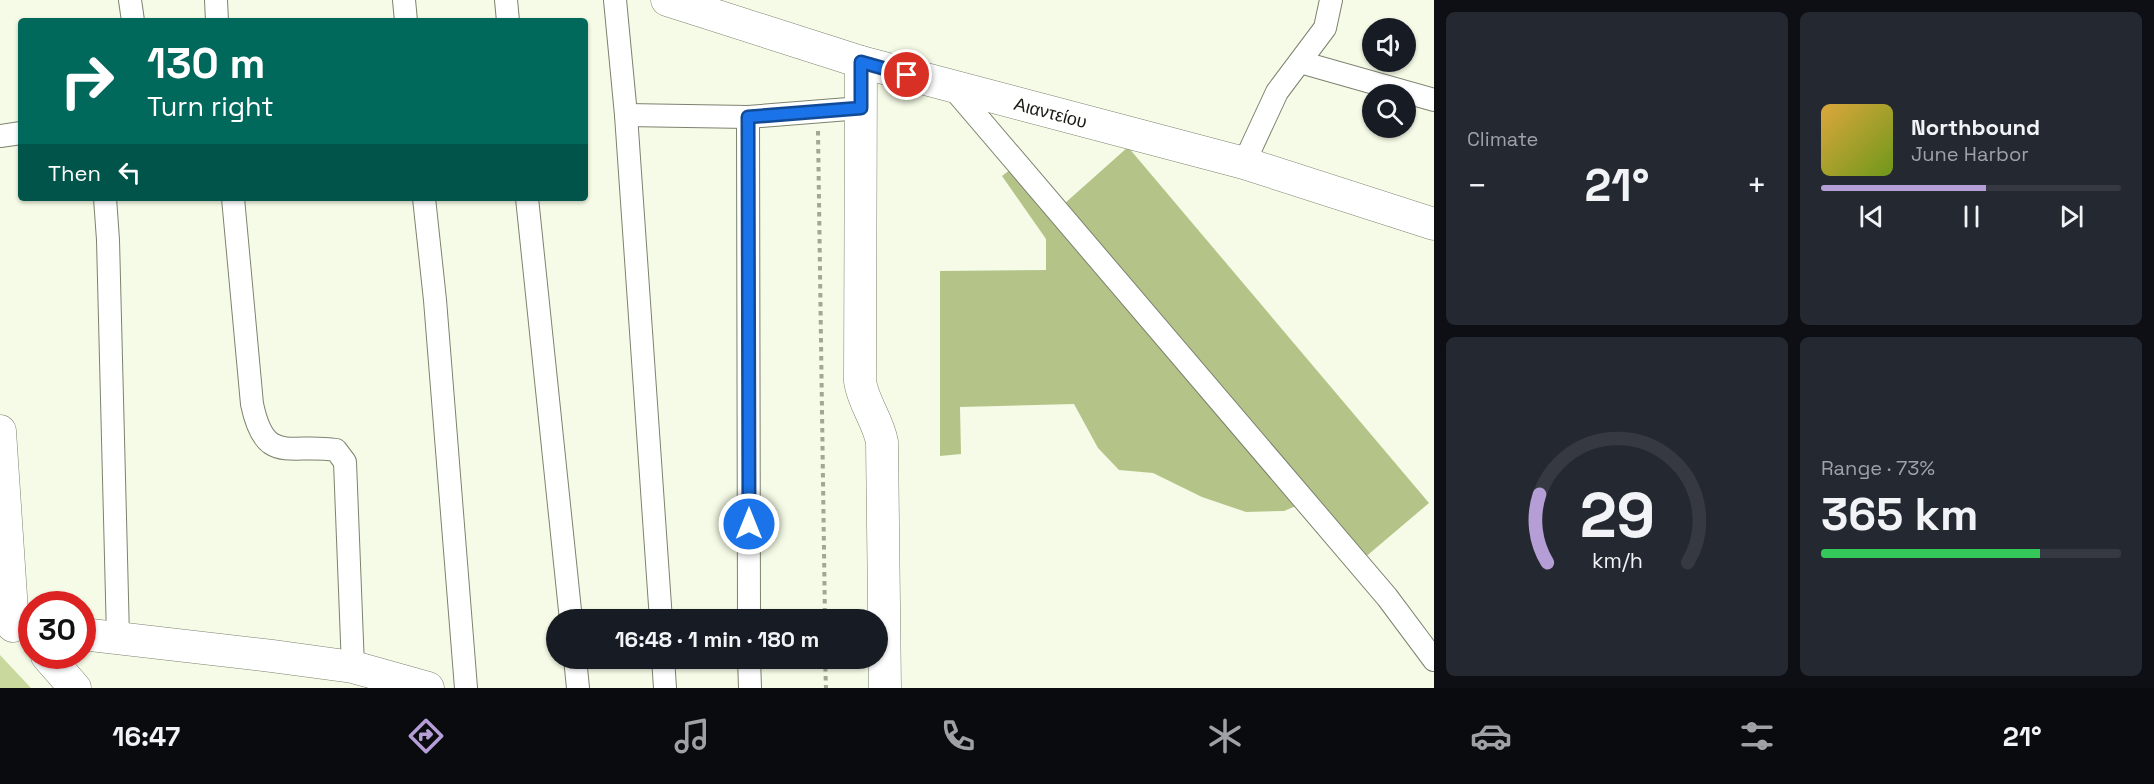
<!DOCTYPE html>
<html lang="en">
<head>
<meta charset="utf-8">
<style>
	:root { --surface:#171b24; --page:#242831; --text:#f1f3f6; --muted:#9ea1a6; --line:#363941; --accent:#b59ed5 }
	body { margin:0; font-family:"Space Grotesk",sans-serif; background:var(--page); color:var(--text); height:100vh; display:flex; flex-direction:column; font-size:22px; white-space:nowrap }
	* { box-sizing:border-box; margin:0 }
	p { font-size:20px; color:var(--muted) }
	.icon { flex:none; width:33px; height:33px; fill:none; stroke:currentColor; stroke-width:2; stroke-linecap:round; stroke-linejoin:round }
	.map { position:relative; flex:1; overflow:hidden }
	.sheet { display:flex; flex-direction:column; gap:12px; padding:12px; background:#0d0f14; width:720px }
	.sheet>* { flex:none }
	.top-card { position:absolute; left:18px; top:18px; width:570px; height:183px; border-radius:6px; box-shadow:0 2px 4px #0004; background:#00695c; color:#fff; overflow:hidden }
	.fabs { position:absolute; left:1362px; top:18px; display:grid; gap:12px }
	.fabs a { display:grid; place-items:center; width:54px; height:54px; border-radius:50%; background:var(--surface); box-shadow:0 2px 4px #0004; font-size:30px }
	.speed { position:absolute; left:18px; top:591px; display:flex; gap:12px; font-size:30px; font-weight:700; text-align:center }
	.speed>* { display:grid; place-content:center; width:78px; height:78px; border-radius:50%; background:var(--surface); box-shadow:0 2px 4px #0004; line-height:1 }
	.speed .limit { border:9px solid #d22; background:#fff; color:#111 }
	.pin { position:absolute; display:grid; place-items:center; width:51px; height:51px; color:#fff; margin:-26px; border:3px solid #fff; border-radius:50%; box-shadow:0 2px 6px #0007 }
	.me { position:absolute; width:66px; margin:-33px; rotate:0deg; stroke-linejoin:round; filter:drop-shadow(0 0 4px #0008) }
	.turn { display:flex; align-items:center; gap:21px; height:126px; padding:0 30px; font-size:27px }
	.turn .icon { width:78px; height:78px; stroke-width:2.5 }
	.turn b { display:block; font-size:42px; line-height:51px }
	.then { display:flex; align-items:center; height:57px; padding:0 30px; background:#0003; gap:12px; font-size:22px }
	.big { font-size:45px; font-weight:800; line-height:1.1 }
	.sheet .tile { flex:1; display:flex; flex-direction:column; justify-content:center; gap:9px; min-width:0; padding:0 21px; border-radius:9px; background:var(--page) }
	.sheet .dial { align-items:center; gap:0 }
	.dial svg { height:156px; overflow:visible; fill:none; stroke:var(--line); stroke-width:7; stroke-linecap:round; text-anchor:middle }
	.dial text { fill:var(--text); stroke:none }
	.song { display:flex; align-items:center; gap:18px }
	.cover { width:72px; height:72px; border-radius:9px; background:linear-gradient(135deg,hsl(40 70% 55%),hsl(80 70% 35%)) }
	.played { height:6px; border-radius:3px; background:linear-gradient(90deg,var(--accent) 55%,var(--line) 55%) }
	.keys { display:flex; justify-content:space-around; direction:ltr }
	.heat { display:flex; justify-content:space-between; align-items:center; font-size:33px; direction:ltr }
	.charge { height:9px; border-radius:4px; background:linear-gradient(90deg,#34c759 73%,var(--line) 0) }
	.sheet .tiles { flex:1; display:grid; gap:12px; grid-template-columns:repeat(2,1fr) }
	.trip { position:absolute; left:546px; top:609px; width:342px; height:60px; border-radius:30px; background:var(--surface); box-shadow:0 2px 4px #0004; font-weight:800; line-height:60px; text-align:center }
	.dock { display:flex; height:96px; justify-content:space-around; align-items:center; background:#090b0e; color:var(--muted) }
	.dock .icon { width:42px; height:42px }
	.dock .selected { color:var(--accent) }
	.dock b { font-size:27px; color:var(--text) }
	main { display:flex; flex:1; min-height:0 }
	.map>svg:first-child { display:block }
	.forest { fill:#b4c489 }
	.water { fill:#c9d99d }
	.lines { fill:none; stroke-linecap:round; stroke-linejoin:round }
	.street-casing { stroke:#7c826f; stroke-width:24 }
	.secondary-casing { stroke:#7c826f; stroke-width:33 }
	.path { stroke:#a2a697; stroke-width:4; stroke-dasharray:4.5 4.5; stroke-linecap:butt }
	.street { stroke:#fff; stroke-width:22 }
	.secondary { stroke:#fff; stroke-width:32 }
	.route-casing { stroke:#114b97; stroke-width:15 }
	.route { stroke:#1a73e8; stroke-width:10 }
	.labels { text-anchor:middle; dominant-baseline:central; stroke-width:6; stroke-linejoin:round; paint-order:stroke }
	.street-label { font-size:18px; fill:#1a1c15; stroke:#fff }
</style>
</head>
<body>
<main>
<div class="map">
<svg width="1434" height="688" viewBox="0 0 1434 688">
	<rect width="100%" height="100%" fill="#f5fbe6"/>
	<polygon class="forest" points="1128,147 1429,503 1363,559 1315,498 1284,511 1246,512 1202,497 1153,473 1119,470 1098,448 1074,404 960,407 961,454 940,456 940,271 1046,270 1046,239 1002,176 1015,166 1055,212"/>
	<polygon class="water" points="0,655 31,688 0,688"/>
	<g class="lines">
		<defs>
			<g id="street">
				<polyline points="130,0 133,21"/>
				<polyline points="216,0 217,21"/>
				<polyline points="404,0 406,21"/>
				<polyline points="506,0 508,21"/>
				<polyline points="615,0 626,115 661,620"/>
				<polyline points="1300,62 1434,100"/>
				<polyline points="952,87 1387,597 1434,660"/>
				<polyline points="626,115 748,117 861,108"/>
				<polyline points="748,117 749,620"/>
				<polyline points="0,136 21,133"/>
				<polyline points="1244,163 1277,92 1325,28 1331,0"/>
				<polyline points="105,198 108,240 118,637"/>
				<path d="M233,198l19,206c13,62 37,39 84,46l9,12 8,205"/>
				<polyline points="424,198 435,300 466,688"/>
				<polyline points="527,198 571,620"/>
				<polyline points="575,658 578,688"/>
				<polyline points="663,658 665,688"/>
				<polyline points="749,658 750,688"/>
			</g>
			<g id="secondary">
				<path id="s1" d="M667,0l194,62 383,101 190,61"/>
				<path d="M861,62l-1,319c3,22 18,39 22,61l3,246"/>
				<polyline points="0,431 13,626"/>
				<polyline points="82,634 272,656 353,667 428,688"/>
				<polyline points="47,656 75,688"/>
			</g>
		</defs>
		<use href="#street" class="street-casing"/>
		<use href="#secondary" class="secondary-casing"/>
		<g class="path">
			<polyline points="818,131 825,620"/>
			<polyline points="825,658 826,688"/>
		</g>
		<use href="#street" class="street"/>
		<use href="#secondary" class="secondary"/>
	</g>
	<g class="lines">
		<defs>
			<polyline id="route" points="749,524 748,117 861,108 861,62 907,75"/>
		</defs>
		<use href="#route" class="route-casing"/>
		<use href="#route" class="route"/>
	</g>
	<g class="labels">
		<g class="street-label">
			<text stroke="none"><textPath href="#s1" startOffset="400">Αιαντείου</textPath></text>
		</g>
	</g>
</svg>
<div class="fabs">
<a><svg class="icon" aria-label="sound" viewBox="0 0 24 24"><path d="M4 9h4l5-4v14l-5-4H4zM17 9q2 3 0 6"/></svg></a>
<a><svg class="icon" aria-label="search" viewBox="0 0 24 24"><circle cx="10" cy="10" r="6"/><path d="M15 15l6 6"/></svg></a>
</div>
<div class="speed"><div class="limit">30</div></div>
<div class="pin" style="left:907px;top:75px;background:#d93025"><svg class="icon" aria-label="arrive" viewBox="0 0 24 24"><path d="M6 21V4h12l-3 4 3 4H6"/></svg></div>
<svg class="me" style="left:749px;top:524px" viewBox="-20 -20 40 40"><circle r="17" fill="#1a73e8" stroke="#fff" stroke-width="3"/><path d="M0-11L8 9 0 5-8 9z" fill="#fff"/></svg>
<div class="trip">16:48 · 1 min · 180 m</div>
<div class="top-card">
<div class="turn"><svg class="icon" aria-label="right" viewBox="0 0 24 24"><path d="M7 20v-9h11M14 6l5 5-5 5"/></svg><div><b>130 m</b>Turn right</div></div>
<div class="then">Then<svg class="icon" aria-label="left" viewBox="0 0 24 24"><path d="M17 20v-9H6M10 6l-5 5 5 5"/></svg></div>
</div>
</div>
<section class="sheet">
<div class="tiles">
<div class="tile"><p>Climate</p>
<div class="heat"><a>−</a><b class="big">21°</b><a>+</a></div>
</div>
<div class="tile">
<div class="song"><i class="cover"></i><div><b>Northbound</b><p>June Harbor</p></div></div>
<div class="played"></div>
<div class="keys"><svg class="icon" aria-label="previous" viewBox="0 0 24 24"><path d="M18 5L8 12l10 7zM5 5v14"/></svg><svg class="icon" aria-label="pause" viewBox="0 0 24 24"><path d="M8 5v14M16 5v14"/></svg><svg class="icon" aria-label="next" viewBox="0 0 24 24"><path d="M6 5l10 7-10 7zM19 5v14"/></svg></div>
</div>
<div class="tile dial"><svg viewBox="0 0 100 80">
<path d="M14 69A42 42 0 1 1 86 69"/>
<path d="M14 69A42 42 0 0 1 10 34" stroke="#b59ed5"/>
<text x="50" y="56" font-size="32" font-weight="700">29</text>
<text x="50" y="72" font-size="11">km/h</text>
</svg></div>
<div class="tile"><p>Range · 73%</p><b class="big">365 km</b><div class="charge"></div></div>
</div>
</section>
</main>
<nav class="dock">
<b>16:47</b>
<svg class="icon selected" aria-label="directions" viewBox="0 0 24 24"><path d="M12 3l9 9-9 9-9-9zM9 14v-3h6M13 9l2 2-2 2"/></svg>
<svg class="icon" aria-label="music" viewBox="0 0 24 24"><path d="M9 18V5l10-2v13"/><circle cx="6" cy="18" r="3"/><circle cx="16" cy="16" r="3"/></svg>
<svg class="icon" aria-label="phone" viewBox="0 0 24 24"><path d="M5 4h4l2 5-3 2q2 4 5 5l2-3 5 2v4C11 20 4 13 5 4z"/></svg>
<svg class="icon" aria-label="climate" viewBox="0 0 24 24"><path d="M12 3v18M4 7l16 10M4 17L20 7"/></svg>
<svg class="icon" aria-label="car" viewBox="0 0 24 24"><path d="M5 17H2v-5l4-1 3-4h7l3 4 3 1v5h-3M9 17h6M6 11h13"/><circle cx="7" cy="17" r="2"/><circle cx="17" cy="17" r="2"/></svg>
<svg class="icon" aria-label="filters" viewBox="0 0 24 24"><path d="M4 7h16M4 17h16"/><circle cx="9" cy="7" r="2"/><circle cx="15" cy="17" r="2"/></svg>
<b>21°</b>
</nav>
</body>
</html>
